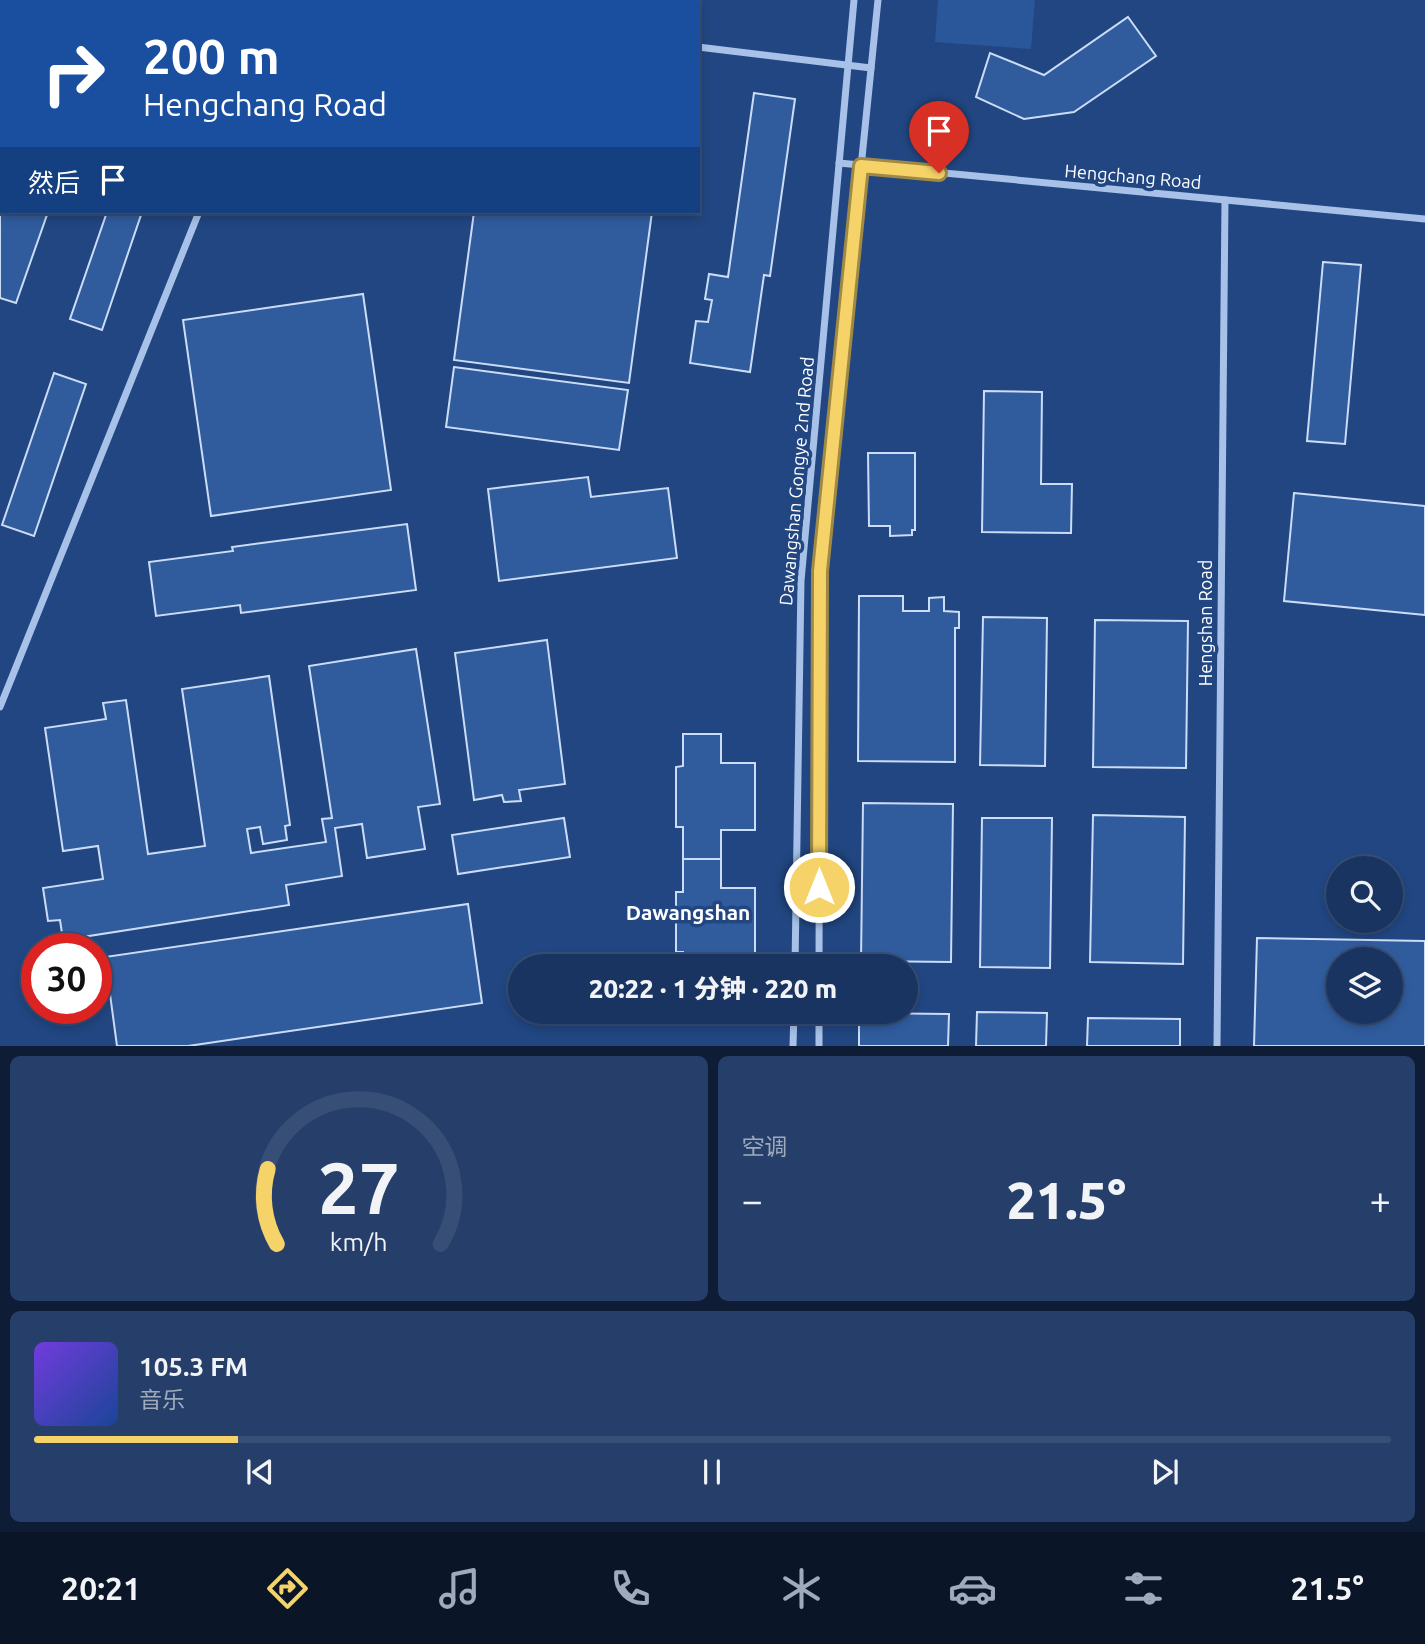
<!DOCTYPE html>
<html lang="zh">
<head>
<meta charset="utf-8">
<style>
	:root { --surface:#193461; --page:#263f6a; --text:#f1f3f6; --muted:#9faabd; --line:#374f76; --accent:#f5d368 }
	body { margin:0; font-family:Ubuntu,"Noto Sans SC",sans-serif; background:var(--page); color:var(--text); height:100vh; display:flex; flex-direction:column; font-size:26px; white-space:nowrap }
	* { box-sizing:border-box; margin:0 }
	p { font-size:23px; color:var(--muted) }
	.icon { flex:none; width:38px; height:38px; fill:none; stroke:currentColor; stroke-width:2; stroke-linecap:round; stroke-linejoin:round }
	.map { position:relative; height:1046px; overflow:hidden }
	.panel { display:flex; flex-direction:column; gap:10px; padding:10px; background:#0e1d35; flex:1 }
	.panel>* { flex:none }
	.hud { position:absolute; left:0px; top:0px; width:700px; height:214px; box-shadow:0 4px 10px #0003,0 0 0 2px var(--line); background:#1a4fa0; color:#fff; overflow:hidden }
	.tools { position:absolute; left:1326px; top:856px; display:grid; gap:14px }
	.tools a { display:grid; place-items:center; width:77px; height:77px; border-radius:50%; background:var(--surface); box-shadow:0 4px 10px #0003,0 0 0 2px var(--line); font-size:35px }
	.speed { position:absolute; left:21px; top:933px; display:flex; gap:14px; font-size:35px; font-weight:700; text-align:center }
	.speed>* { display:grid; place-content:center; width:91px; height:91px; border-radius:50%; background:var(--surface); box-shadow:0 4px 10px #0003,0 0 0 2px var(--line); line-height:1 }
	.speed .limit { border:10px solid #d22; background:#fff; color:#111 }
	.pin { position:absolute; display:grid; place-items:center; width:60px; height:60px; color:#fff; margin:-72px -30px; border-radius:50% 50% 50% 0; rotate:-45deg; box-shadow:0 0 7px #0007 }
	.pin .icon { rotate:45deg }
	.me { position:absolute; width:77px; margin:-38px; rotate:0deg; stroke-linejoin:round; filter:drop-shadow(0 0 5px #0008) }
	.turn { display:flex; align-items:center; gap:24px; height:147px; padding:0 28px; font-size:32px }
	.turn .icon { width:91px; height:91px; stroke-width:2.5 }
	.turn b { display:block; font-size:49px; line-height:60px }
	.then { display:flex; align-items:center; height:66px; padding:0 28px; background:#0003; gap:14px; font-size:26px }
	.big { font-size:52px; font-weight:800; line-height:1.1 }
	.panel .card { flex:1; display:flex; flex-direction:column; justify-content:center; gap:10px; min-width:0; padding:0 24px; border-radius:10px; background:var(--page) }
	.panel .dial { align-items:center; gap:0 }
	.dial svg { height:182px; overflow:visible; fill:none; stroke:var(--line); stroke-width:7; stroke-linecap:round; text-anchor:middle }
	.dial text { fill:var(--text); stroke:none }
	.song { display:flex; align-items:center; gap:21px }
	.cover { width:84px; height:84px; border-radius:10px; background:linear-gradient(135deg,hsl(260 70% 55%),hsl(220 70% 35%)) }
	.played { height:7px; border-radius:4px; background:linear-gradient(90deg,var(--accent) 15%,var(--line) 15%) }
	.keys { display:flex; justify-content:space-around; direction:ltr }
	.heat { display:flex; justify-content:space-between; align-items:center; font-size:38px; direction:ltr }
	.panel .tiles { flex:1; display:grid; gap:10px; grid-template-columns:1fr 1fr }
	.card:last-child { grid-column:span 2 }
	.trip { position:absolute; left:508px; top:954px; width:410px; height:70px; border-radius:35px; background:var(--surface); box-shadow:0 4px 10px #0003,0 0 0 2px var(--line); font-weight:800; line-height:70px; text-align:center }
	.tabs { display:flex; height:112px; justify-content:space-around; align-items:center; background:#0a1527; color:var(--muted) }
	.tabs .icon { width:49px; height:49px }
	.tabs .current { color:var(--accent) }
	.tabs b { font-size:32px; color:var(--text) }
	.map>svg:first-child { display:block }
	.green { fill:#2a5799 }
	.building { fill:#305c9e; stroke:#cbdcf6; stroke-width:2; fill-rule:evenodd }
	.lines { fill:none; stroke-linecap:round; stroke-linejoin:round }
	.street { stroke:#a7c1e8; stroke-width:7 }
	.route-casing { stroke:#9f8944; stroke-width:18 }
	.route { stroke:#f5d368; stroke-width:12 }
	.labels { text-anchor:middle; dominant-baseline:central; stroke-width:7; stroke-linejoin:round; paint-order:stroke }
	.street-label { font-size:18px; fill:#fff; stroke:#214681 }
	.quarter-label { font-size:21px; font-weight:bold; fill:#fff; stroke:#214681 }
</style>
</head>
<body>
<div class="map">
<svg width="1425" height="1046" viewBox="0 0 1425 1046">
	<rect width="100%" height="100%" fill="#214681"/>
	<polygon class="green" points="938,0 1035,0 1031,49 935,42"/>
	<g class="building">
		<polygon points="30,0 123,0 29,2"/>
		<polygon points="1128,17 1156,56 1074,112 1024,119 976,97 990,53 1044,75"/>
		<polygon points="754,93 795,99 770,276 764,275 750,372 690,363 696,321 708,322 712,300 705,299 709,274 728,277"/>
		<polygon points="0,112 2,212 48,212 16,303 0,298"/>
		<polygon points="107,212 142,212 102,330 70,319"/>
		<polygon points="474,212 652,212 629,383 454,360"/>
		<polygon points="1323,262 1361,265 1345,444 1307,441"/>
		<polygon points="363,294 391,490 211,516 183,320"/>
		<polygon points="454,367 628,390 619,450 446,427"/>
		<polygon points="54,373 86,384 34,536 2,525"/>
		<polygon points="984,391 1042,392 1041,484 1072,484 1071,533 982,532"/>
		<polygon points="868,453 915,453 915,530 912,530 912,535 890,536 890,526 869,526"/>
		<polygon points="588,477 591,497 668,488 677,558 499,581 488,489"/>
		<polygon points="1294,493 1425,506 1425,615 1284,601"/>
		<polygon points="407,524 416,590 241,613 240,605 156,616 149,562 233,551 232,547"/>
		<polygon points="859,596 903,596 903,611 929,611 929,598 944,597 944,611 959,612 959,628 955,628 955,762 858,761"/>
		<polygon points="983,617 1047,618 1045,766 980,765"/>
		<polygon points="1095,620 1188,621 1186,768 1093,767"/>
		<polygon points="547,640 565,784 519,790 521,801 504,802 502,795 474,800 455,653"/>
		<polygon points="416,649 440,804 418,807 425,849 367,858 362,824 335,828 342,876 286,885 289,905 63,940 60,920 48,921 43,888 103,879 98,846 63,851 45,728 106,719 103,703 126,700 148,854 205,846 182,689 269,676 290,825 285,826 287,840 263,844 260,827 247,829 251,853 326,842 322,819 332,818 309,666"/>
		<polygon points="683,734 721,734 721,763 755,763 755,830 721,830 721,859 683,859 683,827 676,827 676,767 683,766"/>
		<polygon points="863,803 953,804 951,962 861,961"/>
		<polygon points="1093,815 1185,817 1183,964 1090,962"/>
		<polygon points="564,818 570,857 458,874 452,835"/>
		<polygon points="982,818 1052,818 1050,968 980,967"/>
		<polygon points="683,859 721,859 721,888 755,888 755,955 721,955 721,966 683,966 683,952 676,952 676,892 683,892"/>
		<polygon points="468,904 482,1003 188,1046 117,1046 105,957"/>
		<path d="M1257,938l168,3v105h-171zM1339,959h52v53h-52z"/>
		<polygon points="977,1012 1047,1013 1046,1046 976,1046"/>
		<polygon points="859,1013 949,1014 948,1046 859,1046"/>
		<polygon points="1088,1018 1180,1019 1180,1046 1087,1046"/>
	</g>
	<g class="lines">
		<g class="street">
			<polyline points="322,0 336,2"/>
			<polyline points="284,2 285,0"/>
			<polyline points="698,47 871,68"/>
			<polyline points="839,163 1425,219"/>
			<polyline points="0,707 199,212"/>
			<polyline points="795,966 801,581 854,0"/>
			<polyline points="819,966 820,571 878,0"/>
			<polyline points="793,1046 794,1012"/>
			<polyline points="819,1046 819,1012"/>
			<polyline points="1217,1046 1225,200"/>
		</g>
	</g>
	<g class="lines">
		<defs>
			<polyline id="route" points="819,887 820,571 861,166 939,173"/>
		</defs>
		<use href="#route" class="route-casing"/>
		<use href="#route" class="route"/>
	</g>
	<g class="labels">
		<g class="street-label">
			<text transform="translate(1133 176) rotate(5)">Hengchang Road</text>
			<text transform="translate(796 481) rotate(-85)">Dawangshan Gongye 2nd Road</text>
			<text transform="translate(1205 623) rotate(-90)">Hengshan Road</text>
		</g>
		<g class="quarter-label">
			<text x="688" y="912">Dawangshan</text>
		</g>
	</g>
</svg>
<div class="tools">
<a><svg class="icon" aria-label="search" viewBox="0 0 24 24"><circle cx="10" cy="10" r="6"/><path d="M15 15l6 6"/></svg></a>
<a><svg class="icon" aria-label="layers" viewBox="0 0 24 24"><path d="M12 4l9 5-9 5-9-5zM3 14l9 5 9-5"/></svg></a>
</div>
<div class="speed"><div class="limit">30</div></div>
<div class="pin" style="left:939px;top:173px;background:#d93025"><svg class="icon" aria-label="arrive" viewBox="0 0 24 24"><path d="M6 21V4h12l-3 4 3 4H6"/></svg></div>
<svg class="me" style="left:819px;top:887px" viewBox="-20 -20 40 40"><circle r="17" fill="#f5d368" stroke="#fff" stroke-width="3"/><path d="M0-11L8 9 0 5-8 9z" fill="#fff"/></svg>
<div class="trip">20:22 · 1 分钟 · 220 m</div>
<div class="hud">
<div class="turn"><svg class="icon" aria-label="right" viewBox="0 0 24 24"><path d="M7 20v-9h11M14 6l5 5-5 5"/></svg><div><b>200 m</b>Hengchang Road</div></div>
<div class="then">然后<svg class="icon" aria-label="arrive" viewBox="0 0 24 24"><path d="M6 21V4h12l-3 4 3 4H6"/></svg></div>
</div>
</div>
<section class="panel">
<div class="tiles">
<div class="card dial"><svg viewBox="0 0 100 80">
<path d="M14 69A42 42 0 1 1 86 69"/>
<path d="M14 69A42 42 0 0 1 10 36" stroke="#f5d368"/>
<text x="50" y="56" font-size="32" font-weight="700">27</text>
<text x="50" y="72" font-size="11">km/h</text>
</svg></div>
<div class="card"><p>空调</p>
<div class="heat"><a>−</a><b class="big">21.5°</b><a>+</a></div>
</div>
<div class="card">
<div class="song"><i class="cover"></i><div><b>105.3 FM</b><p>音乐</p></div></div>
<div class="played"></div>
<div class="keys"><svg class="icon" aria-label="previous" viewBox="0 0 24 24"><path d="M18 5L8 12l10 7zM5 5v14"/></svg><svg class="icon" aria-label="pause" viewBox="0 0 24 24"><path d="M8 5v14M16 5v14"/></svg><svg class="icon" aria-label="next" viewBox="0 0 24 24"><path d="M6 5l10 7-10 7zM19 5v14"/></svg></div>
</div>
</div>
</section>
<nav class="tabs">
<b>20:21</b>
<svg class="icon current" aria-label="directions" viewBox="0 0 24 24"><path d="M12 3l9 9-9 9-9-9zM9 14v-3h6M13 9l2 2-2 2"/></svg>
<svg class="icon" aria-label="music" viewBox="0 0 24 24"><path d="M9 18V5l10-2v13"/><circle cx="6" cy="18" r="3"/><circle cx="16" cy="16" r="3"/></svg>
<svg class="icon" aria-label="phone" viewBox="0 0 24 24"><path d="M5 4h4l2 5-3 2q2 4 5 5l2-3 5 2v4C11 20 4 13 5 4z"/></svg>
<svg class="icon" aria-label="climate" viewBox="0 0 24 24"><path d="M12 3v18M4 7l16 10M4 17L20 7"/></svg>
<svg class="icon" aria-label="car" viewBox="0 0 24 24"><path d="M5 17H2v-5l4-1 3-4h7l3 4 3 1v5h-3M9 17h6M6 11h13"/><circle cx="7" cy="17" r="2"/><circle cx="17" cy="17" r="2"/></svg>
<svg class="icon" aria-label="filters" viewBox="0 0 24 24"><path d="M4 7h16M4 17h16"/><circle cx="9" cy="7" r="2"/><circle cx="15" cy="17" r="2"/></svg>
<b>21.5°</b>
</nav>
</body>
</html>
